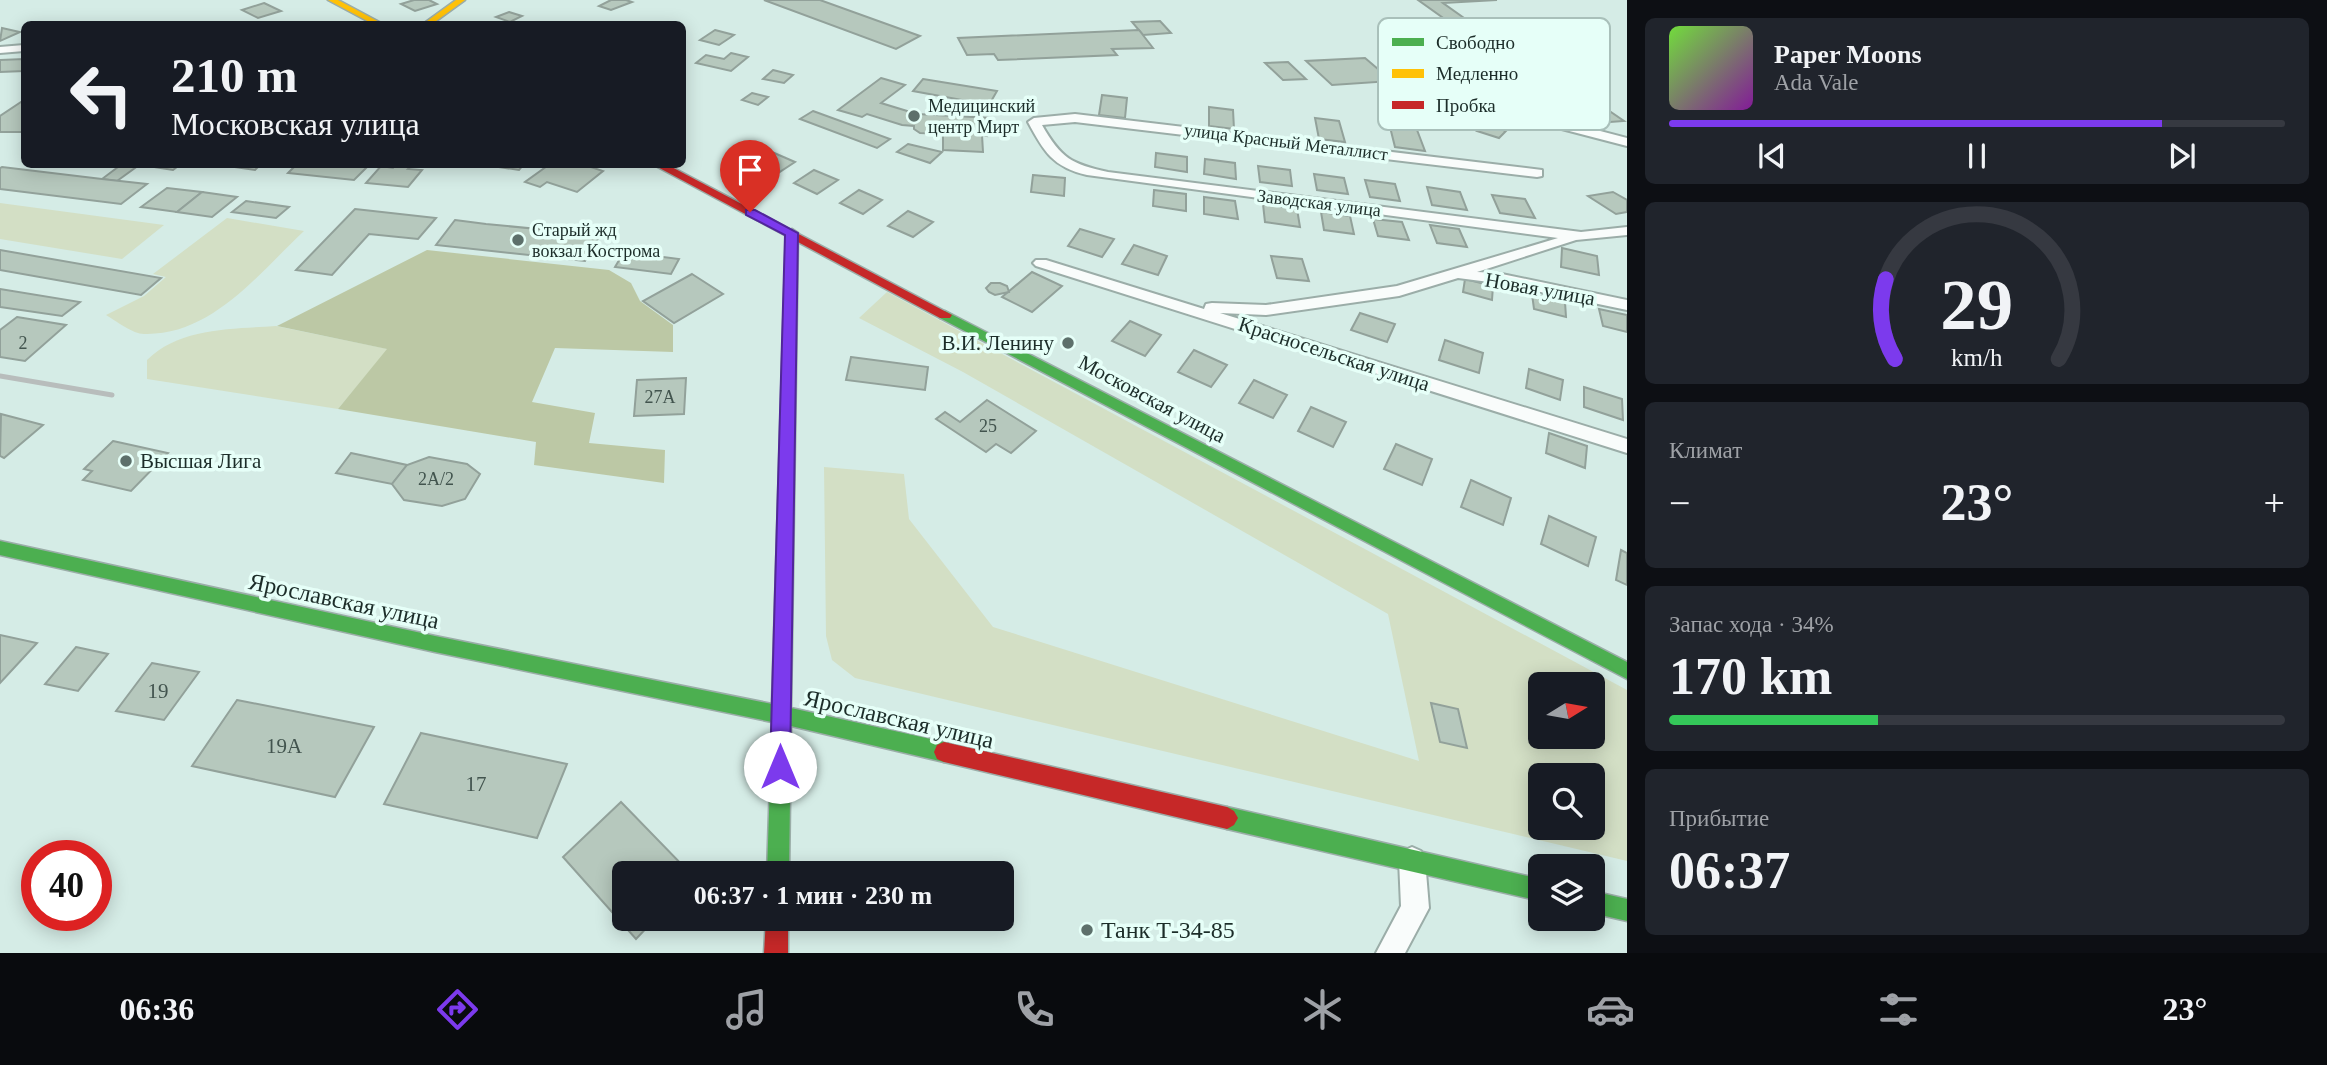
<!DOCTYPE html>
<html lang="ru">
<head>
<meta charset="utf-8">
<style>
	:root { --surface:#171b24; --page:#20242c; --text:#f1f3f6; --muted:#9ea1a6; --line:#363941; --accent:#7c3aed }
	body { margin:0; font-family:"Times New Roman",serif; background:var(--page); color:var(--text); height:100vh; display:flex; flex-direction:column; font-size:26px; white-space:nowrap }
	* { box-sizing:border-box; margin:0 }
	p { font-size:23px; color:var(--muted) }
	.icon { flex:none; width:38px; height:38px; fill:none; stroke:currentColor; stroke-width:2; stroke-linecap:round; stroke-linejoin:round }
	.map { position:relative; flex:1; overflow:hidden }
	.side { display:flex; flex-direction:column; gap:18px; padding:18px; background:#0d0f14; width:700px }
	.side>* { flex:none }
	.banner { position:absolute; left:21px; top:21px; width:665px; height:147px; border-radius:10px; box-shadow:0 4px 18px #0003; background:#171b24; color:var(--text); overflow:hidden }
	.needle { width:46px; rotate:79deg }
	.fabs { position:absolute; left:1528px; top:672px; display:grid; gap:14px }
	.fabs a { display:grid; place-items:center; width:77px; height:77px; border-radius:10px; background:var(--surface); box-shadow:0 4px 18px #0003; font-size:35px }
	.speed { position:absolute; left:21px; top:840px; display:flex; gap:14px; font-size:35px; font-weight:700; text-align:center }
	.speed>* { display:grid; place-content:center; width:91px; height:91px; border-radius:50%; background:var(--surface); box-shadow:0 4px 18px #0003; line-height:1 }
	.speed .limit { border:10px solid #d22; background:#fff; color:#111 }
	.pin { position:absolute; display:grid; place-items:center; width:60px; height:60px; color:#fff; margin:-72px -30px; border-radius:50% 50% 50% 0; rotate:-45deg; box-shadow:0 0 7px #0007 }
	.pin .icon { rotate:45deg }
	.me { position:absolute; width:77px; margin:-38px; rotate:0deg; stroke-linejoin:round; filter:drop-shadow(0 0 5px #0008) }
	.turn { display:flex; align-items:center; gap:24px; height:147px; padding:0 35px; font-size:32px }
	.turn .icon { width:91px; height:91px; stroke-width:2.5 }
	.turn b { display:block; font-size:49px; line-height:60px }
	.big { font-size:52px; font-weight:700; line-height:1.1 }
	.side .widget { flex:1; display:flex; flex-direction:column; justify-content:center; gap:10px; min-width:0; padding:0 24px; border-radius:10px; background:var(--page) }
	.side .dial { align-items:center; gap:0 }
	.dial svg { height:182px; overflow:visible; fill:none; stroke:var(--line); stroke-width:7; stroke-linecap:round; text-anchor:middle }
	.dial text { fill:var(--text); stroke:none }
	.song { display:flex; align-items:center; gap:21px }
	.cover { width:84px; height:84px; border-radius:10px; background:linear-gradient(135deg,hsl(100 70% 55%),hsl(290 70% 35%)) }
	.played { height:7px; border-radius:4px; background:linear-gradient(90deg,var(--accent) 80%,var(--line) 80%) }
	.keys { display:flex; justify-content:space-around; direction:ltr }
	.heat { display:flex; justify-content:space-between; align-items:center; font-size:38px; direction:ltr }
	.charge { height:10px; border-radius:5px; background:linear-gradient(90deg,#34c759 34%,var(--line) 0) }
	.trip { position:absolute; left:612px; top:861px; width:402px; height:70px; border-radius:10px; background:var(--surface); box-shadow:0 4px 18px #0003; font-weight:700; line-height:70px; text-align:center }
	.dock { display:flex; height:112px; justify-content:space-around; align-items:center; background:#090b0e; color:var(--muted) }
	.dock .icon { width:49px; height:49px }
	.dock .active { color:var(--accent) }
	.dock b { font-size:32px; color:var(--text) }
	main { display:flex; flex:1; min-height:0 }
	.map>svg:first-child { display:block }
	.green { fill:#d3dfc5; fill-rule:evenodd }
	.forest { fill:#bcc8a5 }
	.building { fill:#b6c8bd; stroke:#92a19a; stroke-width:2 }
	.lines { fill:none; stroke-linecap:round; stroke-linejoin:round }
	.street-casing { stroke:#9bada8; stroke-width:4 }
	.fast-casing { stroke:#9bada8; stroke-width:3 }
	.slow-casing { stroke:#9bada8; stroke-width:3 }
	.jam-casing { stroke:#9bada8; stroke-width:3 }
	.street { fill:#f9fcfb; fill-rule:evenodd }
	.fast { fill:#4caf50; fill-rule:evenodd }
	.slow { fill:#ffc107; fill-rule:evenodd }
	.jam { fill:#c62828; fill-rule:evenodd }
	.rail { stroke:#b8bdbc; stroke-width:5 }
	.route { fill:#7c3aed; stroke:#51269a; stroke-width:2 }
	.poi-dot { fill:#5d706b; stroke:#e6fff8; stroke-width:2.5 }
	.labels { text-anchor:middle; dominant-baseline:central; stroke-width:7; stroke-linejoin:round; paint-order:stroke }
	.far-poi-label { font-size:18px; fill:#1c2d29; stroke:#e6fff8; text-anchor:start }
	.far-street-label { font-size:18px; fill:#1c2d29; stroke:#e6fff8 }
	.number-label { font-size:18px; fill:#42544e }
	.street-label { font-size:21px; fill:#1c2d29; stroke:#e6fff8 }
	.poi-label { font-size:21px; fill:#1c2d29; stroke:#e6fff8; text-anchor:end }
	.near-number-label { font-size:21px; fill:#42544e }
	.near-street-label { font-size:24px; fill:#1c2d29; stroke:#e6fff8 }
	.near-poi-label { font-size:24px; fill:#1c2d29; stroke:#e6fff8; text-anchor:start }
	.key { fill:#e6fff8; stroke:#a9c0ba; stroke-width:2 }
	.key-label { font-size:19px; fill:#1c2d29 }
</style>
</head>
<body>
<main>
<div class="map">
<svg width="1627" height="953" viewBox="0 0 1627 953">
	<rect width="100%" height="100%" fill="#d5ece6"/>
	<g class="green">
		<polygon points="0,203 164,225 122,259 0,239"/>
		<path d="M227,218l77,13c-45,42 -92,105 -160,103 -11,0 -28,-13 -38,-19l38,-19 22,-19 -13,-3z"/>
		<path d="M887,292l740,398v171l-772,-183 -23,-18 -6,-24 -2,-169 80,7 5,45 84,108 426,134 -31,-147 -425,-242 -104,-54zM1540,684h52v53h-52zM1540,775h52v53h-52z"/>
		<path d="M276,326l112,23 -50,60 -191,-30v-19c33,-33 86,-31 129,-34z"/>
	</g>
	<polygon class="forest" points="427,250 609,270 631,283 640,301 673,325 673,352 555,348 532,402 595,413 589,443 665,450 664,483 534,465 536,442 338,409 387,349 277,326"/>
	<g class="building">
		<polygon points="414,0 429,0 437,4 415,11 401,4"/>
		<polygon points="611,0 626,0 632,2 611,10 599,6"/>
		<polygon points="764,0 820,0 920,36 896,49"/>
		<polygon points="1418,0 1497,0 1443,3 1474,25 1486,24 1524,50 1491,52"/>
		<polygon points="264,3 281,11 258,18 242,10"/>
		<polygon points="509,12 522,16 510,22 496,17"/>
		<polygon points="1160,21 1171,33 1143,35 1132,22"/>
		<polygon points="2,28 20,32 0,41"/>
		<polygon points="715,30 734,35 719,45 700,40"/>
		<polygon points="1139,30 1153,48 1112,49 1117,55 998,60 994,54 967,55 958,38"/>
		<polygon points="731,53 748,57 731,71 696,63 706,55 724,59"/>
		<polygon points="1365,58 1392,81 1332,85 1306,61"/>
		<polygon points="24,59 24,71 0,72 0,60"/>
		<polygon points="1288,62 1306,79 1283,80 1265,63"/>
		<polygon points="773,70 793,75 784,83 763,79"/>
		<polygon points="881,78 905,85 881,103 917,114 992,118 993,128 981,127 981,130 986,130 987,136 982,135 983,152 943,150 943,134 920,133 914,129 914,126 902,125 867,114 862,117 838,110"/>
		<polygon points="923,79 997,91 989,105 913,91"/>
		<polygon points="752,93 768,97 758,105 742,100"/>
		<polygon points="1102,95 1127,98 1125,118 1099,115"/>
		<polygon points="1589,97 1624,121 1582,124 1547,100"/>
		<polygon points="21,102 24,102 24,132 0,132 0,116"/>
		<polygon points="1209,107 1233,110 1234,129 1209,126"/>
		<polygon points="813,111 890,139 877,148 800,119"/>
		<polygon points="1315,118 1339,121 1345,142 1319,139"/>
		<polygon points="1484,124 1506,131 1499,138 1477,131"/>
		<polygon points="1390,127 1417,130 1425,151 1395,147"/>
		<polygon points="908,144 942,152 930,163 897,152"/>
		<polygon points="772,152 795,162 775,175 751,164"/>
		<polygon points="1156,153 1187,157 1187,172 1155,167"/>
		<polygon points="1205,159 1235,163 1236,179 1204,174"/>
		<polygon points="122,164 139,165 117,181 102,179"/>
		<polygon points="135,164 181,164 173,170"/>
		<polygon points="214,164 261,164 255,170"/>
		<polygon points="297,164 358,164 368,166 354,180 288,173"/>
		<polygon points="396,164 413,164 408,169 422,170 408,187 366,183 381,166 393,168"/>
		<polygon points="479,164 524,164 519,170"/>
		<polygon points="550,164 582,164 603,171 577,192 547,182 540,187 525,182"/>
		<polygon points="1258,166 1290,170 1292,186 1260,182"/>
		<polygon points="2,167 102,179 147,184 121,204 0,189 0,168"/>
		<polygon points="814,170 838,180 817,194 794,183"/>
		<polygon points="1314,174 1344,178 1348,194 1317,190"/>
		<polygon points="1033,175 1065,178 1064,196 1031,192"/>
		<polygon points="1365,180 1395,184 1400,201 1370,197"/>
		<polygon points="1427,187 1460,192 1467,210 1432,205"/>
		<polygon points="167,188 202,192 177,212 141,207"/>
		<polygon points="859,190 882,200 863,214 840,203"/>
		<polygon points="1154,190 1186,194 1186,211 1153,206"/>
		<polygon points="202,192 237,197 212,217 177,212"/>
		<polygon points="1613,192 1627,200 1627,212 1616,214 1588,196"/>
		<polygon points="1492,195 1525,199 1535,218 1500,213"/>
		<polygon points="1204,197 1235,201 1238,219 1204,214"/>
		<polygon points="246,201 289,207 276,218 232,212"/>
		<polygon points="1263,204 1297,209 1300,227 1265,222"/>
		<polygon points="355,209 436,218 418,239 369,234 332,275 296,270"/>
		<polygon points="908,211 933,222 913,237 888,226"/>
		<polygon points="1321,212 1350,216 1354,234 1324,230"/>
		<polygon points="1373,219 1402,222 1409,240 1378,236"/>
		<polygon points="455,220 486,224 600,235 585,261 436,245"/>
		<polygon points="1430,225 1459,229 1467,247 1437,243"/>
		<polygon points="1080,229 1114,239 1102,257 1068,246"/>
		<polygon points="1134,245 1167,256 1158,275 1122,264"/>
		<polygon points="1562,248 1597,256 1599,275 1561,267"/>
		<polygon points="0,250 161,278 141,295 0,270"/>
		<polygon points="624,252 679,259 671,274 615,267"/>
		<polygon points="1271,256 1302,259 1309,281 1277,278"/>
		<polygon points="1032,272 1062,286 1032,312 1002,297"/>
		<polygon points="692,274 723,294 674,323 643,301"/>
		<polygon points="1465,279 1493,286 1492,300 1463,292"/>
		<polygon points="991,283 1000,283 1007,286 1009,292 995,295 989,292 986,288"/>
		<polygon points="0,289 80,302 62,316 0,307"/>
		<polygon points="1532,294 1565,302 1566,317 1534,309"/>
		<polygon points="1599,309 1627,315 1627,332 1603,326"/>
		<polygon points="1360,313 1395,324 1387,342 1351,330"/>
		<polygon points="17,317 66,325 25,361 0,357 0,330"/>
		<polygon points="1130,321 1161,335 1145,356 1112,341"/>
		<polygon points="1445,340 1483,353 1479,373 1439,360"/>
		<polygon points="1194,350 1227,365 1211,387 1178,372"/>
		<polygon points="851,357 928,367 925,390 846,380"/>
		<polygon points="1529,369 1563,380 1560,400 1526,388"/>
		<polygon points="686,378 684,414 634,416 637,380"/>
		<polygon points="1254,380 1287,395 1273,418 1239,403"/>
		<polygon points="1584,387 1622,399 1623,420 1584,407"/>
		<polygon points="987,400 1036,431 1011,453 996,444 986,452 936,419 945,412 960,422"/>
		<polygon points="1311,407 1346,422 1333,447 1298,431"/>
		<polygon points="1,414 43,425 4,458 0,456"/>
		<polygon points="1549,433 1587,446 1585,468 1546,453"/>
		<polygon points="113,441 168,453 131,491 83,480 92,471 84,469"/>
		<polygon points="1396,444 1432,459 1422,485 1384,469"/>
		<polygon points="351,453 407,465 392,484 336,473"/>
		<polygon points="429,457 467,464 480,474 465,499 442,506 404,500 392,484 407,465"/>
		<polygon points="1471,480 1511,498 1503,525 1461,507"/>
		<polygon points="1549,516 1596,537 1588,566 1541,544"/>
		<polygon points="1621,550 1627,553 1627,585 1616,580"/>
		<polygon points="0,635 37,643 0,683"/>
		<polygon points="76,647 108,654 78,691 45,684"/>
		<polygon points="152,663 199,672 164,720 116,711"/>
		<polygon points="237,700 374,727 335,797 192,766"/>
		<polygon points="1431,703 1458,709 1467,748 1440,742"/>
		<polygon points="421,733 567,764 537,838 384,804"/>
		<polygon points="621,802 690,873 625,873 625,919 655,919 636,939 563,857"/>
	</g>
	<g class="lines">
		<defs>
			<g id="street">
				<polygon points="24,45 24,51 0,53 0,47"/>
				<path d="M1075,114l467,56v6l-5,1 -462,-55 -33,3c19,33 29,39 66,47l473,60 46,-5v8l-51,5 -99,32 20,1 130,27v10l-130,-27 -39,-5 -59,18 -133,19 -46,-2 407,126v14l-591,-187 -3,-3 3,-3h10l158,49 2,-5 6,-1 54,2 131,-19 161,-48 -471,-63c-34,-8 -43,-23 -59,-53l6,-4z"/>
				<polygon points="1558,120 1627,138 1627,146 1554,127 1554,121"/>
				<polygon points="1412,847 1421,851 1425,860 1429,908 1405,953 1376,953 1401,906 1399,860 1403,851"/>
			</g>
			<g id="fast">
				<polygon points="792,229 798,233 791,708 944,742 951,745 954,752 951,759 944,762 791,726 789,873 767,873 772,722 435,652 0,555 0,541 435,636 772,704 786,233"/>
				<polygon points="945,311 1627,662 1627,679 940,318 938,315"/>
				<polygon points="1227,807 1540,879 1540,901 1227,829 1220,825 1216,818 1220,811"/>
				<polygon points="1592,891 1627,899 1627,921 1592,913"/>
			</g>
			<g id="slow">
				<polygon points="328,0 338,0 383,24 373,24"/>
				<polygon points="456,0 465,0 432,24 423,24"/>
			</g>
			<g id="jam">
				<polygon points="652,164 666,164 952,315 950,318 940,318"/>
				<polygon points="944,742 1227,807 1234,811 1238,818 1234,825 1227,829 944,762 937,759 934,752 937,745"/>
				<polygon points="766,919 788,919 788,953 764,953"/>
			</g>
		</defs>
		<use href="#street" class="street-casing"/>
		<use href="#fast" class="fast-casing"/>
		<use href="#slow" class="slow-casing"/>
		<use href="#jam" class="jam-casing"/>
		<use href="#street" class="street"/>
		<use href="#fast" class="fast"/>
		<use href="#slow" class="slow"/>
		<use href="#jam" class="jam"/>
		<polyline class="rail" points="0,376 112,395"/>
	</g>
	<polygon class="route" points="746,210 755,210 798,233 790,767 787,774 780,777 773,774 770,767 785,235 746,215"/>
	<g class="poi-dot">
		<circle cx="914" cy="116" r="7"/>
		<circle cx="518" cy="240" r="7"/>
		<circle cx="1068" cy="343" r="7"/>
		<circle cx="126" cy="461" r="7"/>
		<circle cx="1087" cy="930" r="7"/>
	</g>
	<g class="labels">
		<g class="far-poi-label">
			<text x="928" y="106">Медицинский<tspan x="928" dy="21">центр Мирт</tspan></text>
			<text x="532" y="230">Старый жд<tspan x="532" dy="21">вокзал Кострома</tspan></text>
		</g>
		<g class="far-street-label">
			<text transform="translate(1286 142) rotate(7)">улица Красный Металлист</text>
			<text transform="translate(1319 203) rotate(7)">Заводская улица</text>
		</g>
		<g class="number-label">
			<text x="23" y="343">2</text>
			<text x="660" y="397">27А</text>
			<text x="988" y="426">25</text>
			<text x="436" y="479">2А/2</text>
		</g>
		<g class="street-label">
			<text transform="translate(1540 289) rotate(10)">Новая улица</text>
			<text transform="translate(1334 354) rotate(18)">Красносельская улица</text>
			<text transform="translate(1152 399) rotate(28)">Московская улица</text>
		</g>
		<g class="poi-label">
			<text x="1054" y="343">В.И. Ленину</text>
			<text x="140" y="461" text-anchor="start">Высшая Лига</text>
		</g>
		<g class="near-number-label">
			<text x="158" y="691">19</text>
			<text x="284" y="746">19А</text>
			<text x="476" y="784">17</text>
		</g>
		<g class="near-street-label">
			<text transform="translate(344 601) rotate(12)">Ярославская улица</text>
			<text transform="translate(899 719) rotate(13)">Ярославская улица</text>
		</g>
		<g class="near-poi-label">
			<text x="1101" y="930">Танк Т-34-85</text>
		</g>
	</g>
	<rect x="1378" y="18" width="232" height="112" rx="10" class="key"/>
	<rect x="1392" y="38" width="32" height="8" fill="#4caf50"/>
	<rect x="1392" y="69" width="32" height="9" fill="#ffc107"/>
	<rect x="1392" y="101" width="32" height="8" fill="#c62828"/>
	<g class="key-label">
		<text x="1436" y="49">Свободно</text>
		<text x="1436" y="80">Медленно</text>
		<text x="1436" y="112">Пробка</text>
	</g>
</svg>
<div class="fabs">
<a><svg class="needle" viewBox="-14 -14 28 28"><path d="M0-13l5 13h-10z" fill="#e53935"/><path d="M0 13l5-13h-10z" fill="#9ea1a6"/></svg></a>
<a><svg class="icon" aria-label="search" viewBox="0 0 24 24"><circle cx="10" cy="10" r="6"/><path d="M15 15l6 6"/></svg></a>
<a><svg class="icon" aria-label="layers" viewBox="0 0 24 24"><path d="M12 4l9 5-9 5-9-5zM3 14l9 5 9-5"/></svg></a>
</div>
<div class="speed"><div class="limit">40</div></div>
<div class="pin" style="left:750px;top:212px;background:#d93025"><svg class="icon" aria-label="arrive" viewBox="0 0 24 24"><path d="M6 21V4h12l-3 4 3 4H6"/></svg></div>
<svg class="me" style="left:780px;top:767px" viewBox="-20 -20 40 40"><circle r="19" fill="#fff"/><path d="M0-13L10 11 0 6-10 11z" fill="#7c3aed"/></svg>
<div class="trip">06:37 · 1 мин · 230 m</div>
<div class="banner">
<div class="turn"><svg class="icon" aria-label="left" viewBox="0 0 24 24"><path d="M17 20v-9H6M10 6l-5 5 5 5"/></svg><div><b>210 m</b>Московская улица</div></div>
</div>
</div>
<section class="side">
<div class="widget">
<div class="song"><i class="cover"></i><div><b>Paper Moons</b><p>Ada Vale</p></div></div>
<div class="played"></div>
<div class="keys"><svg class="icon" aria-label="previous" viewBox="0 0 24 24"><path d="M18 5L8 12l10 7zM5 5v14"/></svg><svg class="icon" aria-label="pause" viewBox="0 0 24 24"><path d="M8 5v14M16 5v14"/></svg><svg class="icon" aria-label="next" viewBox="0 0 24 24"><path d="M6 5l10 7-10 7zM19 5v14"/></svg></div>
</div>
<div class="widget dial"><svg viewBox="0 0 100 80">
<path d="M14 69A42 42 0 1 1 86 69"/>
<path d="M14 69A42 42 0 0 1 10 34" stroke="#7c3aed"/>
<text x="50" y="56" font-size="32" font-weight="700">29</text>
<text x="50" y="72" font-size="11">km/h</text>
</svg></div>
<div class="widget"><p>Климат</p>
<div class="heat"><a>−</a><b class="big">23°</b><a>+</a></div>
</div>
<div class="widget"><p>Запас хода · 34%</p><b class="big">170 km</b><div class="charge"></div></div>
<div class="widget"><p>Прибытие</p><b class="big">06:37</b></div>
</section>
</main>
<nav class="dock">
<b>06:36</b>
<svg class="icon active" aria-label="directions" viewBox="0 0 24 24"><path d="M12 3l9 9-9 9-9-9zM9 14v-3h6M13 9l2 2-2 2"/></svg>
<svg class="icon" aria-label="music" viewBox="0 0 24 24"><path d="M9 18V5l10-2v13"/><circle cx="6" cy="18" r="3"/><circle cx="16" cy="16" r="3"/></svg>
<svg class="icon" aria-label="phone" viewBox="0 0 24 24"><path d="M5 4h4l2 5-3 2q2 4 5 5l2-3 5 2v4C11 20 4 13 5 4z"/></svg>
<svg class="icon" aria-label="climate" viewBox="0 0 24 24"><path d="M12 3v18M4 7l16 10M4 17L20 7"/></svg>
<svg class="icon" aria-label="car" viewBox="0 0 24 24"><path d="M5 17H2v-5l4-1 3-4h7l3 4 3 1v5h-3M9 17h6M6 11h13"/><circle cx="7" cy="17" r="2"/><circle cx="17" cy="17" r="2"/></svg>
<svg class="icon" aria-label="filters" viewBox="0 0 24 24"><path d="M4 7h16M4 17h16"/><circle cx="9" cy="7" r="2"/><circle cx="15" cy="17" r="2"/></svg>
<b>23°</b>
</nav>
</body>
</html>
